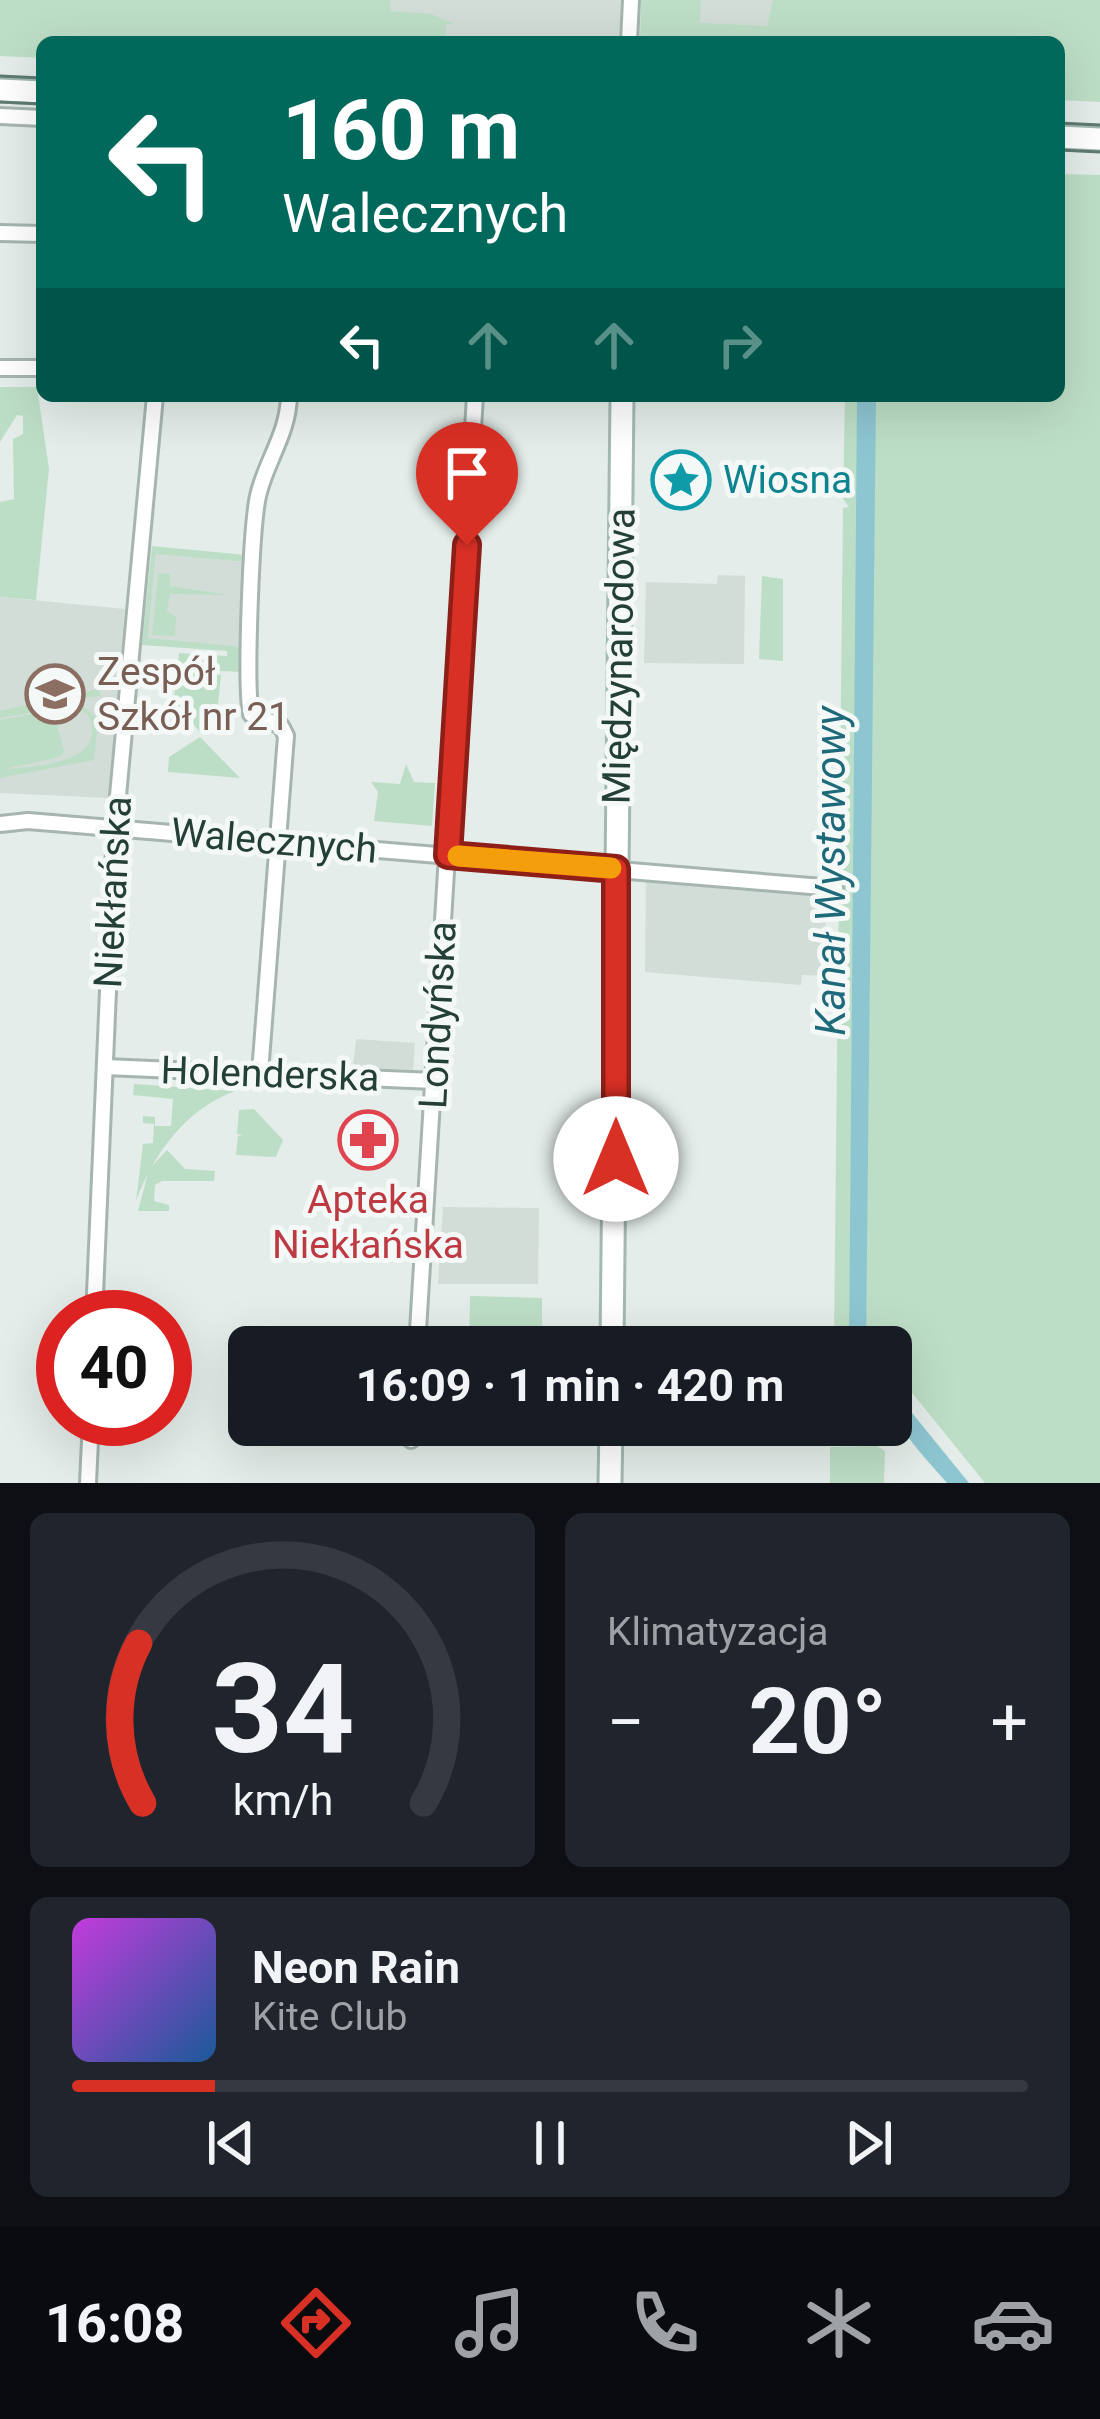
<!DOCTYPE html>
<html lang="pl">
<head>
<meta charset="utf-8">
<style>
	:root { --surface:#171b24; --page:#20242c; --text:#f1f3f6; --muted:#9ea1a6; --line:#363941; --accent:#d93025 }
	body { margin:0; font-family:Roboto,sans-serif; background:var(--page); color:var(--text); height:100vh; display:flex; flex-direction:column; font-size:45px; white-space:nowrap }
	* { box-sizing:border-box; margin:0 }
	p { font-size:39px; color:var(--muted) }
	.icon { flex:none; width:66px; height:66px; fill:none; stroke:currentColor; stroke-width:2; stroke-linecap:round; stroke-linejoin:round }
	.map { position:relative; height:1483px; overflow:hidden }
	.panel { display:flex; flex-direction:column; gap:30px; padding:30px; background:#0d0f14; flex:1 }
	.panel>* { flex:none }
	.top-card { position:absolute; left:36px; top:36px; width:1029px; height:366px; border-radius:18px; box-shadow:0 12px 48px #0002; background:#00695c; color:#fff; overflow:hidden }
	.speed { position:absolute; left:36px; top:1290px; display:flex; gap:24px; font-size:60px; font-weight:700; text-align:center }
	.speed>* { display:grid; place-content:center; width:156px; height:156px; border-radius:50%; background:var(--surface); box-shadow:0 12px 48px #0002; line-height:1 }
	.speed .limit { border:18px solid #d22; background:#fff; color:#111 }
	.pin { position:absolute; display:grid; place-items:center; width:102px; height:102px; color:#fff; margin:-123px -51px; border-radius:50% 50% 50% 0; rotate:-45deg; box-shadow:0 0 12px #0007 }
	.pin .icon { rotate:45deg }
	.me { position:absolute; width:132px; margin:-66px; rotate:0deg; stroke-linejoin:round; filter:drop-shadow(0 0 9px #0008) }
	.turn { display:flex; align-items:center; gap:42px; height:252px; padding:0 48px; font-size:54px }
	.turn .icon { width:156px; height:156px; stroke-width:2.5 }
	.turn b { display:block; font-size:84px; line-height:102px }
	.lanes { display:flex; align-items:center; height:114px; padding:0 48px; background:#0003; justify-content:center; gap:60px; direction:ltr }
	.lanes .off { opacity:.35 }
	.big { font-size:90px; font-weight:700; line-height:1.1 }
	.panel .widget { flex:1; display:flex; flex-direction:column; justify-content:center; gap:18px; min-width:0; padding:0 42px; border-radius:18px; background:var(--page) }
	.panel .dial { align-items:center; gap:0 }
	.dial svg { height:312px; overflow:visible; fill:none; stroke:var(--line); stroke-width:7; stroke-linecap:round; text-anchor:middle }
	.dial text { fill:var(--text); stroke:none }
	.song { display:flex; align-items:center; gap:36px }
	.cover { width:144px; height:144px; border-radius:18px; background:linear-gradient(135deg,hsl(290 70% 55%),hsl(210 70% 35%)) }
	.played { height:12px; border-radius:6px; background:linear-gradient(90deg,var(--accent) 15%,var(--line) 15%) }
	.keys { display:flex; justify-content:space-around; direction:ltr }
	.heat { display:flex; justify-content:space-between; align-items:center; font-size:66px; direction:ltr }
	.panel .tiles { flex:1; display:grid; gap:30px; grid-template-columns:1fr 1fr }
	.widget:last-child { grid-column:span 2 }
	.trip { position:absolute; left:228px; top:1326px; width:684px; height:120px; border-radius:18px; background:var(--surface); box-shadow:0 12px 48px #0002; font-weight:700; line-height:120px; text-align:center }
	.dock { display:flex; height:192px; justify-content:space-around; align-items:center; background:#090b0e; color:var(--muted) }
	.dock .icon { width:84px; height:84px }
	.dock .current { color:var(--accent) }
	.dock b { font-size:54px; color:var(--text) }
	.map>svg:first-child { display:block }
	.built { fill:#d2ddd8 }
	.green { fill:#bddec6 }
	.water { fill:#8dc6d1 }
	.lines { fill:none; stroke-linecap:round; stroke-linejoin:round }
	.street-casing { stroke:#a6b5b0; stroke-width:20 }
	.secondary-casing { stroke:#a2b9b1; stroke-width:27 }
	.street { stroke:#fff; stroke-width:14 }
	.secondary { stroke:#fff; stroke-width:21 }
	.tram { stroke:#5e7a73; stroke-width:3 }
	.route-casing { stroke:#8d1f18; stroke-width:30 }
	.route { stroke:#d93025; stroke-width:21 }
	.slow { stroke:#f59e0b; stroke-width:21 }
	.labels { text-anchor:middle; dominant-baseline:central; stroke-width:10; stroke-linejoin:round; paint-order:stroke }
	.culture-label { font-size:39px; fill:#0d838f; stroke:#f4f9f7; text-anchor:start }
	.street-label { font-size:39px; fill:#233f37; stroke:#f4f9f7 }
	.education-label { font-size:39px; fill:#785e54; stroke:#f4f9f7; text-anchor:start }
	.health-label { font-size:39px; fill:#be3a42; stroke:#f4f9f7 }
	.water-label { font-size:42px; font-style:italic; fill:#1e6a7a; stroke:#f4f9f7 }
</style>
</head>
<body>
<div class="map">
<svg width="1100" height="1483" viewBox="0 0 1100 1483">
	<rect width="100%" height="100%" fill="#e4ede9"/>
	<g class="built">
		<polygon points="382,0 622,0 620,42 435,42 382,14"/>
		<polygon points="649,0 811,0 790,28 732,42"/>
		<polygon points="156,553 244,562 240,647 148,639"/>
		<polygon points="718,575 745,576 744,664 644,663 646,582 717,584"/>
		<polygon points="0,597 125,609 108,798 0,793"/>
		<polygon points="646,878 826,894 825,976 802,975 801,985 645,972"/>
		<polygon points="356,1039 415,1043 413,1070 353,1067"/>
		<polygon points="443,1207 539,1208 538,1284 438,1284"/>
	</g>
	<g class="green">
		<polygon points="0,0 390,0 390,11 431,14 455,24 446,24 445,42 42,42 42,58 0,56"/>
		<polygon points="641,0 701,0 700,23 767,26 773,0 1100,0 1100,102 1059,100 1059,42 640,42"/>
		<polygon points="1059,174 1100,175 1100,1483 985,1483 909,1389 891,1405 891,1347 836,1347 834,1336 843,508 849,507 843,499 845,396 1059,396"/>
		<polygon points="0,387 37,387 49,469 36,600 0,597 0,502 14,499 13,439 23,434 23,416 17,415 0,442"/>
		<polygon points="152,546 246,555 246,562 156,554 148,638 243,647 242,672 177,669 179,653 227,656 227,651 142,645"/>
		<polygon points="158,573 170,574 170,586 229,595 170,594 167,611 176,617 175,636 152,635"/>
		<polygon points="762,576 783,579 783,661 759,659"/>
		<polygon points="176,672 221,675 216,724 200,732 174,702"/>
		<path d="M99,689l1,7 -24,3 22,21 -4,40 -94,18v-58l53,-10 11,41 -4,6 -55,12c31,-2 106,-7 83,-54l-16,-9 -72,12v-7z"/>
		<polygon points="200,737 240,778 168,772 169,757"/>
		<polygon points="406,764 414,782 435,783 432,826 374,821 378,792 371,782 400,784"/>
		<path d="M134,1084l101,7c-49,18 -81,62 -99,110l7,-57 10,-1 1,-19 -11,-1v-7l12,1v9h16l2,-27 -40,-4z"/>
		<polygon points="254,1109 283,1140 276,1157 236,1155 238,1136 243,1135 237,1134 239,1110"/>
		<polygon points="167,1150 185,1169 215,1171 214,1181 162,1181 155,1185 154,1201 169,1205 169,1211 138,1211 149,1169"/>
		<polygon points="470,1296 542,1298 542,1347 469,1347"/>
		<polygon points="877,1446 885,1451 884,1483 830,1483 830,1447"/>
	</g>
	<g class="water">
		<polygon points="857,396 876,396 866,1347 849,1347"/>
		<path d="M891,1387l78,96h-22c-25,-30 -56,-56 -56,-96z"/>
	</g>
	<g class="lines">
		<defs>
			<g id="street">
				<polyline points="629,42 631,0"/>
				<polyline points="0,116 42,118"/>
				<polyline points="0,233 42,234"/>
				<polyline points="0,368 42,368"/>
				<polyline points="0,824 28,821 835,888"/>
				<polyline points="105,1067 434,1081"/>
				<path d="M260,1073l26,-337 -5,-10 -30,-12c-6,-27 0,-194 8,-222 9,-34 29,-59 30,-96"/>
				<polyline points="94,1317 115,828 155,396"/>
				<polyline points="417,1347 475,396"/>
				<polyline points="411,1440 412,1425"/>
				<polyline points="88,1483 91,1419"/>
			</g>
			<g id="secondary">
				<polyline points="0,90 42,92"/>
				<polyline points="1059,137 1100,139"/>
				<polyline points="612,1347 622,396"/>
				<polyline points="610,1483 611,1425"/>
			</g>
		</defs>
		<use href="#street" class="street-casing"/>
		<use href="#secondary" class="secondary-casing"/>
		<use href="#street" class="street"/>
		<use href="#secondary" class="secondary"/>
		<g class="tram">
			<polyline points="0,76 42,78"/>
			<polyline points="0,102 42,104"/>
			<polyline points="1059,123 1100,125"/>
			<polyline points="1059,150 1100,152"/>
		</g>
	</g>
	<g class="lines">
		<defs>
			<polyline id="route" points="467,545 448,855 616,869 616,1159"/>
		</defs>
		<use href="#route" class="route-casing"/>
		<use href="#route" class="route"/>
		<polyline class="slow" points="458,856 611,868"/>
	</g>
	<defs>
		<symbol id="sight-ring" viewBox="-11 -11 22 22"><circle r="9.5" fill="#f4f9f7" stroke="#0f9aa8" stroke-width="1.5"/><path d="M0-6L1.8-2.2L6-1.7L2.9 1.2L3.7 5.4L0 3.3L-3.7 5.4L-2.9 1.2L-6-1.7L-1.8-2.2Z" fill="#0f9aa8"/></symbol>
		<symbol id="school-ring" viewBox="-11 -11 22 22"><circle r="9.5" fill="#f4f9f7" stroke="#8d6e63" stroke-width="1.5"/><path d="M0-5L7-2L0 1L-7-2ZM-4 1L0 2.5L4 1V4Q0 6-4 4Z" fill="#8d6e63"/></symbol>
		<symbol id="pharmacy-ring" viewBox="-11 -11 22 22"><circle r="9.5" fill="#f4f9f7" stroke="#e0444e" stroke-width="1.5"/><path d="M-2-6h4v4h4v4h-4v4h-4v-4h-4v-4h4Z" fill="#e0444e"/></symbol>
	</defs>
	<g fill-rule="evenodd">
		<use href="#sight-ring" x="648" y="447" width="66" height="66"/>
		<use href="#school-ring" x="22" y="661" width="66" height="66"/>
		<use href="#pharmacy-ring" x="335" y="1107" width="66" height="66"/>
	</g>
	<g class="labels">
		<g class="culture-label">
			<text x="723" y="480">Wiosna</text>
		</g>
		<g class="street-label">
			<text transform="translate(619 656) rotate(-89)">Międzynarodowa</text>
			<text transform="translate(274 841) rotate(5)">Walecznych</text>
			<text transform="translate(113 892) rotate(-87)">Niekłańska</text>
			<text transform="translate(438 1015) rotate(-87)">Londyńska</text>
			<text transform="translate(270 1074) rotate(2)">Holenderska</text>
		</g>
		<g class="education-label">
			<text x="97" y="672">Zespół<tspan x="97" dy="45">Szkół nr 21</tspan></text>
		</g>
		<g class="health-label">
			<text x="368" y="1200">Apteka<tspan x="368" dy="45">Niekłańska</tspan></text>
		</g>
		<g class="water-label">
			<text transform="translate(830 871) rotate(-90)">Kanał Wystawowy</text>
		</g>
	</g>
</svg>
<div class="speed"><div class="limit">40</div></div>
<div class="pin" style="left:467px;top:545px;background:#d93025"><svg class="icon" aria-label="arrive" viewBox="0 0 24 24"><path d="M6 21V4h12l-3 4 3 4H6"/></svg></div>
<svg class="me" style="left:616px;top:1159px" viewBox="-20 -20 40 40"><circle r="19" fill="#fff"/><path d="M0-13L10 11 0 6-10 11z" fill="#d93025"/></svg>
<div class="trip">16:09 · 1 min · 420 m</div>
<div class="top-card">
<div class="turn"><svg class="icon" aria-label="left" viewBox="0 0 24 24"><path d="M17 20v-9H6M10 6l-5 5 5 5"/></svg><div><b>160 m</b>Walecznych</div></div>
<div class="lanes"><svg class="icon" aria-label="left" viewBox="0 0 24 24"><path d="M17 20v-9H6M10 6l-5 5 5 5"/></svg><svg class="icon off" aria-label="ahead" viewBox="0 0 24 24"><path d="M12 20V5M6 11l6-6 6 6"/></svg><svg class="icon off" aria-label="ahead" viewBox="0 0 24 24"><path d="M12 20V5M6 11l6-6 6 6"/></svg><svg class="icon off" aria-label="right" viewBox="0 0 24 24"><path d="M7 20v-9h11M14 6l5 5-5 5"/></svg></div>
</div>
</div>
<section class="panel">
<div class="tiles">
<div class="widget dial"><svg viewBox="0 0 100 80">
<path d="M14 69A42 42 0 1 1 86 69"/>
<path d="M14 69A42 42 0 0 1 13 28" stroke="#d93025"/>
<text x="50" y="56" font-size="32" font-weight="700">34</text>
<text x="50" y="72" font-size="11">km/h</text>
</svg></div>
<div class="widget"><p>Klimatyzacja</p>
<div class="heat"><a>−</a><b class="big">20°</b><a>+</a></div>
</div>
<div class="widget">
<div class="song"><i class="cover"></i><div><b>Neon Rain</b><p>Kite Club</p></div></div>
<div class="played"></div>
<div class="keys"><svg class="icon" aria-label="previous" viewBox="0 0 24 24"><path d="M18 5L8 12l10 7zM5 5v14"/></svg><svg class="icon" aria-label="pause" viewBox="0 0 24 24"><path d="M8 5v14M16 5v14"/></svg><svg class="icon" aria-label="next" viewBox="0 0 24 24"><path d="M6 5l10 7-10 7zM19 5v14"/></svg></div>
</div>
</div>
</section>
<nav class="dock">
<b>16:08</b>
<svg class="icon current" aria-label="directions" viewBox="0 0 24 24"><path d="M12 3l9 9-9 9-9-9zM9 14v-3h6M13 9l2 2-2 2"/></svg>
<svg class="icon" aria-label="music" viewBox="0 0 24 24"><path d="M9 18V5l10-2v13"/><circle cx="6" cy="18" r="3"/><circle cx="16" cy="16" r="3"/></svg>
<svg class="icon" aria-label="phone" viewBox="0 0 24 24"><path d="M5 4h4l2 5-3 2q2 4 5 5l2-3 5 2v4C11 20 4 13 5 4z"/></svg>
<svg class="icon" aria-label="climate" viewBox="0 0 24 24"><path d="M12 3v18M4 7l16 10M4 17L20 7"/></svg>
<svg class="icon" aria-label="car" viewBox="0 0 24 24"><path d="M5 17H2v-5l4-1 3-4h7l3 4 3 1v5h-3M9 17h6M6 11h13"/><circle cx="7" cy="17" r="2"/><circle cx="17" cy="17" r="2"/></svg>
</nav>
</body>
</html>
